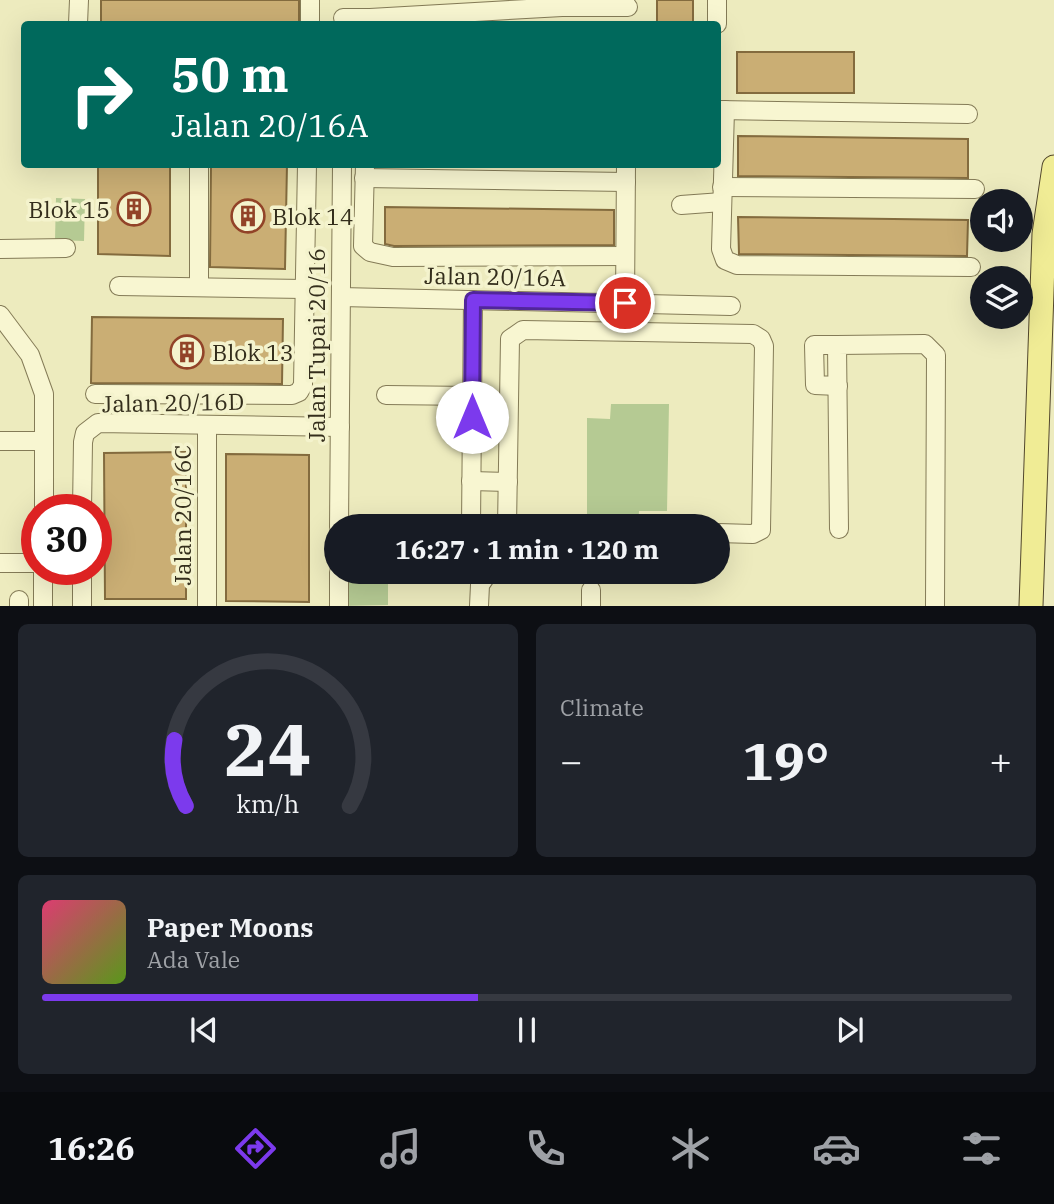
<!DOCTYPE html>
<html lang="en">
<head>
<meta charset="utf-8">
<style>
	:root { --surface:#171b24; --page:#20242c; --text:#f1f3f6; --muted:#9ea1a6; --line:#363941; --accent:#7c3aed }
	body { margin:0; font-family:"IBM Plex Serif",serif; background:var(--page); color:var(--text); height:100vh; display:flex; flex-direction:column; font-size:26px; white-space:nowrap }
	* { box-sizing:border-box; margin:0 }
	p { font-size:23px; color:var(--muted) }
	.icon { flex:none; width:38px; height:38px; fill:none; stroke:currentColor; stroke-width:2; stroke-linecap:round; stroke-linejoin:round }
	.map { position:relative; height:606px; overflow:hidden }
	.sheet { display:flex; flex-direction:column; gap:18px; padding:18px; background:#0d0f14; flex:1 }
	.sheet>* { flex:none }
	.top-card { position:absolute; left:21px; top:21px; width:700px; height:147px; border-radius:7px; box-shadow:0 7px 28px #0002; background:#00695c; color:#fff; overflow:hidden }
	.fabs { position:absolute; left:970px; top:189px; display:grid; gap:14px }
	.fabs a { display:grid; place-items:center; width:63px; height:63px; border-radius:50%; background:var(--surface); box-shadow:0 7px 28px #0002; font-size:35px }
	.speed { position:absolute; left:21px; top:494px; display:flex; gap:14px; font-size:35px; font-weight:700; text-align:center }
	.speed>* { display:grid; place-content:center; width:91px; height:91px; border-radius:50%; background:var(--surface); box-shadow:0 7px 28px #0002; line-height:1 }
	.speed .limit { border:10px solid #d22; background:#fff; color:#111 }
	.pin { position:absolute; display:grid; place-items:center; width:60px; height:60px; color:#fff; margin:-30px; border:4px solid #fff; border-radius:50%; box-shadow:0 2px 7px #0007 }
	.me { position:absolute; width:77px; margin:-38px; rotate:0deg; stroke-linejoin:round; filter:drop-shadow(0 0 5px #0008) }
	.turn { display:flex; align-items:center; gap:24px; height:147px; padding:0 35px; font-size:32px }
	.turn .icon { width:91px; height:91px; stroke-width:2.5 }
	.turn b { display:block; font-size:49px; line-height:60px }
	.big { font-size:52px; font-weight:800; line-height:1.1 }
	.sheet .widget { flex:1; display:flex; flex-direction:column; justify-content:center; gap:10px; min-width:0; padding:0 24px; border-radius:10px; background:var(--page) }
	.sheet .dial { align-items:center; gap:0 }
	.dial svg { height:182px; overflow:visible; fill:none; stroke:var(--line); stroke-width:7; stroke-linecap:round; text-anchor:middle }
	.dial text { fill:var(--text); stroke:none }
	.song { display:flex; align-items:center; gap:21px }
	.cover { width:84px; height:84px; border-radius:10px; background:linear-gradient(135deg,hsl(340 70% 55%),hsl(90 70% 35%)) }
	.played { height:7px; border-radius:4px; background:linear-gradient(90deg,var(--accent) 45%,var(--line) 45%) }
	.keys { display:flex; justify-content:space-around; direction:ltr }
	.heat { display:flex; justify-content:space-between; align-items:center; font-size:38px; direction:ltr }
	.sheet .tiles { flex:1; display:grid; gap:18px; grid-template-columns:1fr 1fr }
	.widget:last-child { grid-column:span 2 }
	.trip { position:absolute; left:324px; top:514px; width:406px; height:70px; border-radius:35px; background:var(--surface); box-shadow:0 7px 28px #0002; font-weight:800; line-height:70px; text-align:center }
	.tab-bar { display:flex; height:112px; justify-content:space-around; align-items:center; background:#090b0e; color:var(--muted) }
	.tab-bar .icon { width:49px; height:49px }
	.tab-bar .selected { color:var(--accent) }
	.tab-bar b { font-size:32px; color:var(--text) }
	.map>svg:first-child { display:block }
	.green { fill:#b5ca93 }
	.building { fill:#caae74; stroke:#836b3e; stroke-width:2 }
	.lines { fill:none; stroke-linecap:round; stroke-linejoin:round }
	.minor-casing { stroke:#847b57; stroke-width:20 }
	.major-casing { stroke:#52472c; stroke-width:25 }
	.minor { stroke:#f8f6d1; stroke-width:18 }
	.major { stroke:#f0ec95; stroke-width:23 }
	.route-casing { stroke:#51269a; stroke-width:18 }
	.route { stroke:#7c3aed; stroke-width:12 }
	.labels { text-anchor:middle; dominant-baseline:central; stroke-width:7; stroke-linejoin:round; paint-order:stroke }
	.poi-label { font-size:23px; fill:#342e1c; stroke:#f4f3cd; text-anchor:start }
	.street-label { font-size:23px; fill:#342e1c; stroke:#f4f3cd }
</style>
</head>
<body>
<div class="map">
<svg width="1054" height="606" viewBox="0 0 1054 606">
	<rect width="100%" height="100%" fill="#edebbe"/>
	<g class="green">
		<polygon points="56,198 85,199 84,241 55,240"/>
		<polygon points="611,404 669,404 667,511 639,511 638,527 587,527 587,418 610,419"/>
		<polygon points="354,575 388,576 388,605 341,606 342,587"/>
	</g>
	<g class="building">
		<rect x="101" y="0" width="198" height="24"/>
		<rect x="657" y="0" width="36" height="24"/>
		<rect x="737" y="52" width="117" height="41"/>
		<polygon points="738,136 968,139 968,178 738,176"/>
		<polygon points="98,164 170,164 170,256 98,254"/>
		<polygon points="211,164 287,164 285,269 210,267"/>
		<polygon points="385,207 614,210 614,245 394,246 385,244"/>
		<polygon points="738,217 968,220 967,256 739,254"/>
		<polygon points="92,317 283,319 282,384 91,383"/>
		<polygon points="186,452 186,599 105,599 104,453"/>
		<polygon points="226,454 309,455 309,602 226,601"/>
	</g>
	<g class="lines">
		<defs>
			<g id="minor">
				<polyline points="343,18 370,18"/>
				<polyline points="78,24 79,0"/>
				<polyline points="310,24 310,0"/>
				<polyline points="370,24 370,18 562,7 628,7"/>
				<polyline points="717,24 717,0"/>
				<polyline points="718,110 968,114"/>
				<polyline points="725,110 721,249 725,260 737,265 971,267"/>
				<polyline points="365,164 363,246 370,252 393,257 625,256"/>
				<polyline points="364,178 626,182"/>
				<polyline points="722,187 975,189"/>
				<polyline points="681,205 722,202"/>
				<polyline points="0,249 66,248"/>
				<polyline points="119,286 304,289"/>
				<polyline points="199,287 199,164"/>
				<polyline points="341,297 731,306"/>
				<polyline points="0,315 30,355 44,394 44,509"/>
				<polyline points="619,331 625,303 626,164"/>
				<polyline points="837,345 814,345 815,385 838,386"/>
				<polyline points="95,394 292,395 299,392 303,385 307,164"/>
				<polyline points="386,395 472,396"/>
				<polyline points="0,441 44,441"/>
				<polyline points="471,481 508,482"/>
				<polyline points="82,509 83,442 85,433 98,423 340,427"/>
				<polyline points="339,527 342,164"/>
				<polyline points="471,527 473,300"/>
				<polyline points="507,527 510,339 523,330 753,334 761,339 764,346 761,530 753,534 718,533"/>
				<polyline points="839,529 837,345 925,344 936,355 935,606"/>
				<polyline points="0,563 37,563"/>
				<polyline points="19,606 19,600"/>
				<polyline points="43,606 43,569"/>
				<polyline points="82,606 82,569"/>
				<polyline points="207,606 207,425"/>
				<polyline points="339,606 339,572"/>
				<polyline points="479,606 480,585 489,572"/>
				<polyline points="591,606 591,590"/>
			</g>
			<polyline id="major" points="1031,606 1044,234 1054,167"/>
		</defs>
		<use href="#minor" class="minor-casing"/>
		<use href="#major" class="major-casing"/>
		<use href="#minor" class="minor"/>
		<use href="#major" class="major"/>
	</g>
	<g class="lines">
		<defs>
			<polyline id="route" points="472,417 473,300 625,303"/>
		</defs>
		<use href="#route" class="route-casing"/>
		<use href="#route" class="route"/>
	</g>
	<defs>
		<symbol id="building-ring" viewBox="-11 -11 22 22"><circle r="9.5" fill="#f4f3cd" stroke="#924328" stroke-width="1.5"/><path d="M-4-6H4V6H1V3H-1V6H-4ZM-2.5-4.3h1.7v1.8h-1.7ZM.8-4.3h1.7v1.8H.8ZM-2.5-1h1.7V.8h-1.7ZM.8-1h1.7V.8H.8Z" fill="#924328"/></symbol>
	</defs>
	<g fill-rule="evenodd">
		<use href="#building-ring" x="115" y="190" width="38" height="38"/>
		<use href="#building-ring" x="229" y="197" width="38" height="38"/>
		<use href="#building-ring" x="168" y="333" width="38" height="38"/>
	</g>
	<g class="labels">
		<g class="poi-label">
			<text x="110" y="209" text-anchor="end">Blok 15</text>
			<text x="272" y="216">Blok 14</text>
			<text x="212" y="352">Blok 13</text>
		</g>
		<g class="street-label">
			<text transform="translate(495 276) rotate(1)">Jalan 20/16A</text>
			<text transform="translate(316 345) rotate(-90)">Jalan Tupai 20/16</text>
			<text transform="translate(173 402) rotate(-1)">Jalan 20/16D</text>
			<text transform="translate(182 515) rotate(-90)">Jalan 20/16C</text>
		</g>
	</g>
</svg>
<div class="fabs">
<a><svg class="icon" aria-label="sound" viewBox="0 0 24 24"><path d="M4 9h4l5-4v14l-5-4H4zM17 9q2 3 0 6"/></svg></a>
<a><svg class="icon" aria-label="layers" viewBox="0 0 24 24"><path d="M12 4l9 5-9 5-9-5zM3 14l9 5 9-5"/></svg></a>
</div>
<div class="speed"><div class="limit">30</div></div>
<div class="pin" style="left:625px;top:303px;background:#d93025"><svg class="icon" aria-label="arrive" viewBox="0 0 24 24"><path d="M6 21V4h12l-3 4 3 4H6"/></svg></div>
<svg class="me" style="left:472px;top:417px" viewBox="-20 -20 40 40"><circle r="19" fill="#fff"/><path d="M0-13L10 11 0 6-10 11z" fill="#7c3aed"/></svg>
<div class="trip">16:27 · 1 min · 120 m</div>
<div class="top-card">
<div class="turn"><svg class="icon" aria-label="right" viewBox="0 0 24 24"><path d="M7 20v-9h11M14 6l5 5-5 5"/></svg><div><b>50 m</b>Jalan 20/16A</div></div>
</div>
</div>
<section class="sheet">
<div class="tiles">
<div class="widget dial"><svg viewBox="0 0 100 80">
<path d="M14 69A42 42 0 1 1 86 69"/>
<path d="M14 69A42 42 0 0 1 9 40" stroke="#7c3aed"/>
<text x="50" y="56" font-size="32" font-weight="700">24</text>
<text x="50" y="72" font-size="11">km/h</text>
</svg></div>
<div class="widget"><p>Climate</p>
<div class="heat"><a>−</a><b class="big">19°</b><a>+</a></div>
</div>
<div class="widget">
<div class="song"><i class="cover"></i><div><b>Paper Moons</b><p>Ada Vale</p></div></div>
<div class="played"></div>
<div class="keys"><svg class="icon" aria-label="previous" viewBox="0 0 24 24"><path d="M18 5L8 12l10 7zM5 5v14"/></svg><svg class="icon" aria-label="pause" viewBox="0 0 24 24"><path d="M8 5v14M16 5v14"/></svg><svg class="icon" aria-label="next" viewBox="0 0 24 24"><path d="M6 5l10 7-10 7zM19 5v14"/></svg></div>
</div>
</div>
</section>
<nav class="tab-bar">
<b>16:26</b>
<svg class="icon selected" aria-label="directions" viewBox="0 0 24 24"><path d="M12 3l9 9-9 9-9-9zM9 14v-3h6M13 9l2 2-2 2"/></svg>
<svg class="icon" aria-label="music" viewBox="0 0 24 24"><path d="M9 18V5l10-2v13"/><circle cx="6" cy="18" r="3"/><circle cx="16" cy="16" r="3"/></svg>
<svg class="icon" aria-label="phone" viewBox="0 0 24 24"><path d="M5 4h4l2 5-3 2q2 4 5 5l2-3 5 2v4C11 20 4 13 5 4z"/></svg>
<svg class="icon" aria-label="climate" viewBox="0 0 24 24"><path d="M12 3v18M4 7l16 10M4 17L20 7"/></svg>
<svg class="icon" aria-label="car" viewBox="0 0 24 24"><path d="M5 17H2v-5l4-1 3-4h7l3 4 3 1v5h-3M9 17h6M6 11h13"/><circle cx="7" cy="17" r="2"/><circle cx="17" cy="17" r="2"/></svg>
<svg class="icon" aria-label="filters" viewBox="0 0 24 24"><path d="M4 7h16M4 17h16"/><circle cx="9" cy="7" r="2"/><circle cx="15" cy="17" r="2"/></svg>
</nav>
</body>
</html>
